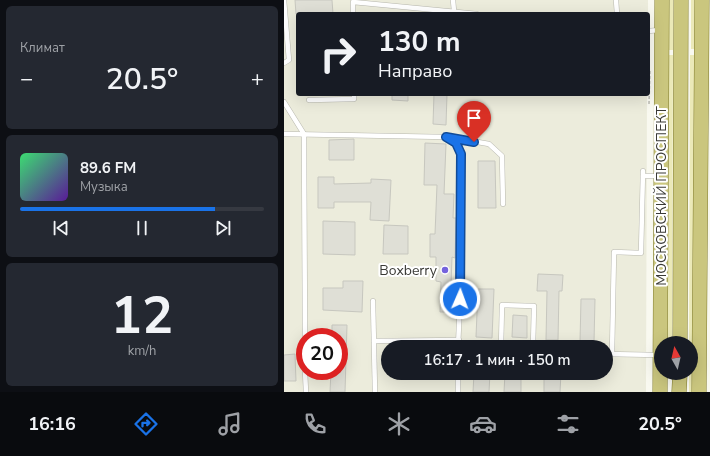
<!DOCTYPE html>
<html lang="ru">
<head>
<meta charset="utf-8">
<style>
	:root { --surface:#171b24; --page:#242831; --text:#f1f3f6; --muted:#9ea1a6; --line:#363941; --accent:#1a73e8 }
	body { margin:0; font-family:"Nunito Sans",sans-serif; background:var(--page); color:var(--text); height:100vh; display:flex; flex-direction:column; font-size:15px; white-space:nowrap }
	* { box-sizing:border-box; margin:0 }
	p { font-size:13px; color:var(--muted) }
	.icon { flex:none; width:22px; height:22px; fill:none; stroke:currentColor; stroke-width:2; stroke-linecap:round; stroke-linejoin:round }
	.map { position:relative; flex:1; overflow:hidden }
	.panel { display:flex; flex-direction:column; gap:6px; padding:6px; background:#0d0f14; width:284px }
	.panel>* { flex:none }
	.guide { position:absolute; left:12px; top:12px; width:354px; height:84px; border-radius:4px; box-shadow:0 4px 16px #0002; background:#171b24; color:var(--text); overflow:hidden }
	.needle { width:26px; rotate:352deg }
	.buttons { position:absolute; left:370px; top:336px; display:grid; gap:8px }
	.buttons a { display:grid; place-items:center; width:44px; height:44px; border-radius:50%; background:var(--surface); box-shadow:0 4px 16px #0002; font-size:20px }
	.speed { position:absolute; left:12px; top:328px; display:flex; gap:8px; font-size:20px; font-weight:700; text-align:center }
	.speed>* { display:grid; place-content:center; width:52px; height:52px; border-radius:50%; background:var(--surface); box-shadow:0 4px 16px #0002; line-height:1 }
	.speed .limit { border:6px solid #d22; background:#fff; color:#111 }
	.pin { position:absolute; display:grid; place-items:center; width:34px; height:34px; color:#fff; margin:-41px -17px; border-radius:50% 50% 50% 0; rotate:-45deg; box-shadow:0 0 4px #0007 }
	.pin .icon { rotate:45deg }
	.me { position:absolute; width:44px; margin:-22px; rotate:2deg; stroke-linejoin:round; filter:drop-shadow(0 0 3px #0008) }
	.turn { display:flex; align-items:center; gap:14px; height:84px; padding:0 16px; font-size:18px }
	.turn .icon { width:52px; height:52px; stroke-width:2.5 }
	.turn b { display:block; font-size:28px; line-height:34px }
	.big { font-size:30px; font-weight:600; line-height:1.1 }
	.panel .card { flex:1; display:flex; flex-direction:column; justify-content:center; gap:6px; min-width:0; padding:0 14px; border-radius:6px; background:var(--page) }
	.panel .dial { align-items:center; gap:0 }
	.dial b { font-size:52px; line-height:1 }
	.song { display:flex; align-items:center; gap:12px }
	.cover { width:48px; height:48px; border-radius:6px; background:linear-gradient(135deg,hsl(140 70% 55%),hsl(270 70% 35%)) }
	.played { height:4px; border-radius:2px; background:linear-gradient(90deg,var(--accent) 80%,var(--line) 80%) }
	.keys { display:flex; justify-content:space-around; direction:ltr }
	.heat { display:flex; justify-content:space-between; align-items:center; font-size:22px; direction:ltr }
	.trip { position:absolute; left:97px; top:340px; width:232px; height:40px; border-radius:20px; background:var(--surface); box-shadow:0 4px 16px #0002; font-weight:600; line-height:40px; text-align:center }
	.tab-bar { display:flex; height:64px; justify-content:space-around; align-items:center; background:#090b0e; color:var(--muted) }
	.tab-bar .icon { width:28px; height:28px }
	.tab-bar .on { color:var(--accent) }
	.tab-bar b { font-size:18px; color:var(--text) }
	main { display:flex; flex:1; min-height:0 }
	.map>svg:first-child { display:block }
	.built { fill:#ececdc; fill-rule:evenodd }
	.green { fill:#ebe9b8 }
	.building { fill:#dfdfd6; stroke:#c7c7bf }
	.lines { fill:none; stroke-linecap:round; stroke-linejoin:round }
	.service-casing { stroke:#b8b8af; stroke-width:5.5 }
	.primary-casing { stroke:#817c2d; stroke-width:15 }
	.path { stroke:#bcbcb5; stroke-width:1.5; stroke-dasharray:3 2; stroke-linecap:butt }
	.service { stroke:#fff; stroke-width:4.5 }
	.primary { stroke:#cac67e; stroke-width:14 }
	.route-casing { stroke:#114b97; stroke-width:10 }
	.route { stroke:#1a73e8; stroke-width:7 }
	.poi-dot { fill:#7462dd; stroke:#fff; stroke-width:1.5 }
	.labels { text-anchor:middle; dominant-baseline:central; stroke-width:4; stroke-linejoin:round; paint-order:stroke }
	.street-label { font-size:14px; fill:#3a3a36; stroke:#fff }
	.poi-label { font-size:14px; fill:#3a3a36; stroke:#fff; text-anchor:end }
</style>
</head>
<body>
<main>
<section class="panel">
<div class="card"><p>Климат</p>
<div class="heat"><a>−</a><b class="big">20.5°</b><a>+</a></div>
</div>
<div class="card">
<div class="song"><i class="cover"></i><div><b>89.6 FM</b><p>Музыка</p></div></div>
<div class="played"></div>
<div class="keys"><svg class="icon" aria-label="previous" viewBox="0 0 24 24"><path d="M18 5L8 12l10 7zM5 5v14"/></svg><svg class="icon" aria-label="pause" viewBox="0 0 24 24"><path d="M8 5v14M16 5v14"/></svg><svg class="icon" aria-label="next" viewBox="0 0 24 24"><path d="M6 5l10 7-10 7zM19 5v14"/></svg></div>
</div>
<div class="card dial"><b>12</b><p>km/h</p></div>
</section>
<div class="map">
<svg width="426" height="392" viewBox="0 0 426 392">
	<rect width="100%" height="100%" fill="#f9f9f0"/>
	<path class="built" d="M0,0h364v14h-350v80h349l-1,298h-362zM21,337h34v34h-34zM104,347h218v26h-218z"/>
	<g class="green">
		<rect x="385" y="0" width="4" height="50"/>
		<polygon points="407,0 412,0 411,49 407,49"/>
		<polygon points="385,55 389,55 388,343 383,343"/>
		<polygon points="406,55 411,55 410,392 405,392 405,373 407,373 407,343 405,343"/>
	</g>
	<g class="building">
		<polygon points="11,0 48,0 49,14 12,14"/>
		<polygon points="108,94 124,94 124,101 108,100"/>
		<polygon points="150,94 163,94 162,125 149,124"/>
		<polygon points="70,139 70,160 45,160 45,140"/>
		<polygon points="141,143 162,144 160,194 170,194 169,218 172,218 171,258 168,257 166,312 156,312 157,282 152,281 152,257 146,257 146,234 151,234 153,185 140,185"/>
		<polygon points="194,161 211,161 212,208 194,208"/>
		<polygon points="34,177 50,177 50,184 87,183 87,179 107,180 105,221 86,220 87,202 50,202 50,208 34,208"/>
		<polygon points="39,221 71,222 71,255 39,254"/>
		<polygon points="100,225 124,226 124,254 99,254"/>
		<polygon points="254,274 279,275 278,291 275,291 274,340 262,340 263,291 253,291"/>
		<polygon points="59,281 79,281 78,312 39,310 39,288 59,288"/>
		<polygon points="194,289 210,289 208,338 192,337"/>
		<polygon points="297,299 311,299 310,342 296,342"/>
		<polygon points="229,315 243,316 243,338 228,337"/>
		<polygon points="48,325 63,325 61,392 46,392 47,371 55,371 55,337 48,337"/>
		<polygon points="11,354 12,381 0,381 0,355"/>
		<polygon points="190,373 206,373 205,392 189,392"/>
		<polygon points="221,373 237,373 237,392 220,392"/>
		<polygon points="260,373 277,373 276,392 260,392"/>
	</g>
	<g class="lines">
		<defs>
			<g id="service">
				<polyline points="169,0 170,11"/>
				<polyline points="332,0 333,14"/>
				<polyline points="69,14 69,2 193,14"/>
				<polyline points="364,31 376,30"/>
				<polyline points="0,63 5,60 0,0"/>
				<polyline points="25,100 70,99 70,94"/>
				<polyline points="0,102 20,134 21,337"/>
				<polyline points="0,134 162,137 172,143 177,155 178,258 174,347"/>
				<polyline points="165,137 205,144 218,156 219,204"/>
				<polyline points="359,176 375,176"/>
				<polyline points="89,301 91,392"/>
				<polyline points="90,341 175,340"/>
				<polyline points="217,347 218,305 250,306 249,347"/>
				<polyline points="322,354 374,355"/>
				<polyline points="328,354 330,252 357,253 359,171"/>
				<polyline points="21,371 22,392"/>
				<polyline points="174,392 174,373"/>
			</g>
			<g id="primary">
				<polyline points="396,343 397,0"/>
				<polyline points="376,392 378,0"/>
				<polyline points="395,392 396,373"/>
				<polyline points="415,392 418,0"/>
			</g>
		</defs>
		<use href="#service" class="service-casing"/>
		<use href="#primary" class="primary-casing"/>
		<polyline class="path" points="365,104 366,70"/>
		<use href="#service" class="service"/>
		<use href="#primary" class="primary"/>
	</g>
	<g class="lines">
		<defs>
			<polyline id="route" points="176,299 177,154 172,143 162,137 190,142"/>
		</defs>
		<use href="#route" class="route-casing"/>
		<use href="#route" class="route"/>
	</g>
	<circle class="poi-dot" cx="161" cy="270" r="4"/>
	<g class="labels">
		<g class="street-label">
			<text transform="translate(377 196) rotate(-90)">МОСКОВСКИЙ ПРОСПЕКТ</text>
		</g>
		<g class="poi-label">
			<text x="153" y="270">Boxberry</text>
		</g>
	</g>
</svg>
<div class="buttons">
<a><svg class="needle" viewBox="-14 -14 28 28"><path d="M0-13l5 13h-10z" fill="#e53935"/><path d="M0 13l5-13h-10z" fill="#9ea1a6"/></svg></a>
</div>
<div class="speed"><div class="limit">20</div></div>
<div class="pin" style="left:190px;top:142px;background:#d93025"><svg class="icon" aria-label="arrive" viewBox="0 0 24 24"><path d="M6 21V4h12l-3 4 3 4H6"/></svg></div>
<svg class="me" style="left:176px;top:299px" viewBox="-20 -20 40 40"><circle r="17" fill="#1a73e8" stroke="#fff" stroke-width="3"/><path d="M0-11L8 9 0 5-8 9z" fill="#fff"/></svg>
<div class="trip">16:17 · 1 мин · 150 m</div>
<div class="guide">
<div class="turn"><svg class="icon" aria-label="right" viewBox="0 0 24 24"><path d="M7 20v-9h11M14 6l5 5-5 5"/></svg><div><b>130 m</b>Направо</div></div>
</div>
</div>
</main>
<nav class="tab-bar">
<b>16:16</b>
<svg class="icon on" aria-label="directions" viewBox="0 0 24 24"><path d="M12 3l9 9-9 9-9-9zM9 14v-3h6M13 9l2 2-2 2"/></svg>
<svg class="icon" aria-label="music" viewBox="0 0 24 24"><path d="M9 18V5l10-2v13"/><circle cx="6" cy="18" r="3"/><circle cx="16" cy="16" r="3"/></svg>
<svg class="icon" aria-label="phone" viewBox="0 0 24 24"><path d="M5 4h4l2 5-3 2q2 4 5 5l2-3 5 2v4C11 20 4 13 5 4z"/></svg>
<svg class="icon" aria-label="climate" viewBox="0 0 24 24"><path d="M12 3v18M4 7l16 10M4 17L20 7"/></svg>
<svg class="icon" aria-label="car" viewBox="0 0 24 24"><path d="M5 17H2v-5l4-1 3-4h7l3 4 3 1v5h-3M9 17h6M6 11h13"/><circle cx="7" cy="17" r="2"/><circle cx="17" cy="17" r="2"/></svg>
<svg class="icon" aria-label="filters" viewBox="0 0 24 24"><path d="M4 7h16M4 17h16"/><circle cx="9" cy="7" r="2"/><circle cx="15" cy="17" r="2"/></svg>
<b>20.5°</b>
</nav>
</body>
</html>
